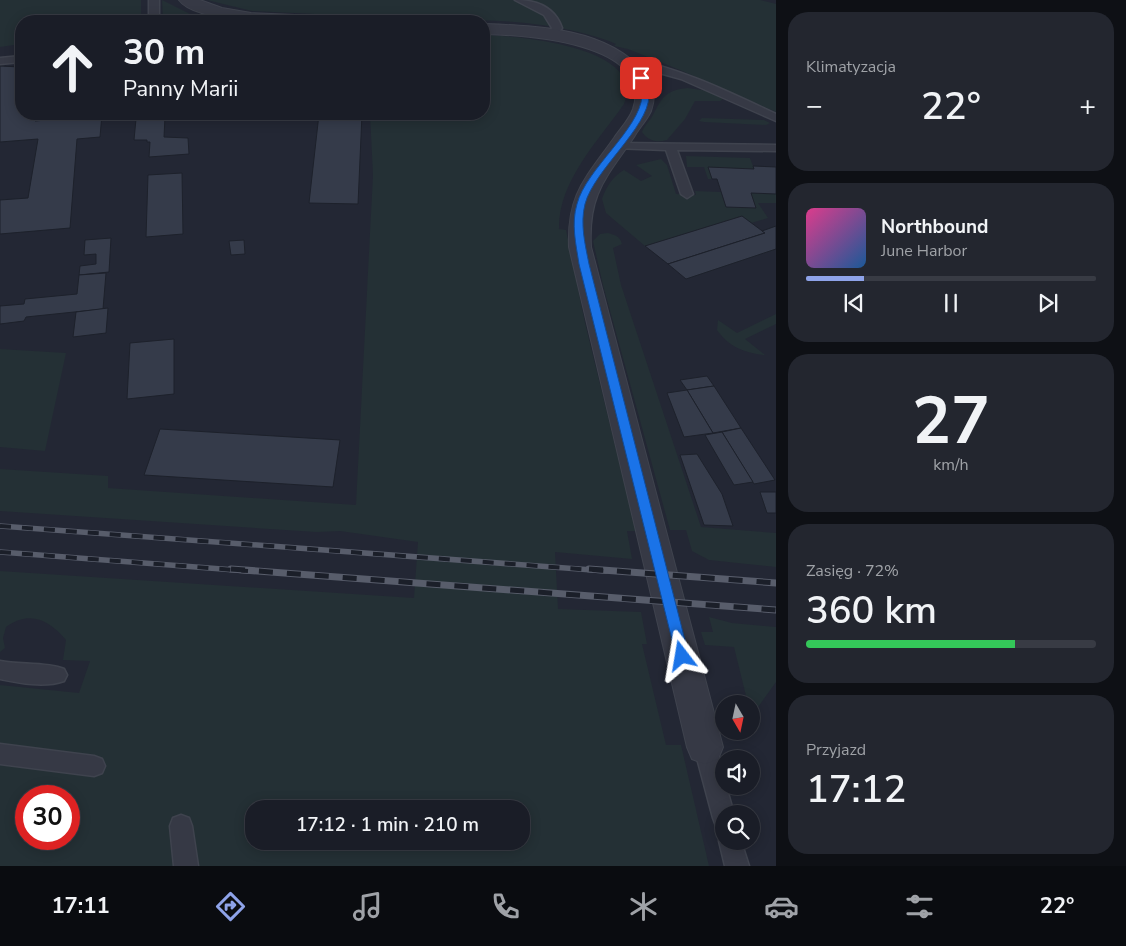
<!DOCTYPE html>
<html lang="pl">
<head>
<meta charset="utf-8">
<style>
	:root { --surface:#1a1d27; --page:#23262f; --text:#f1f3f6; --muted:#9fa2a7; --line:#383b44; --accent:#8ea3e9 }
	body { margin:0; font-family:"Nunito Sans",sans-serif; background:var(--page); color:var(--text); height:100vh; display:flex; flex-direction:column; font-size:19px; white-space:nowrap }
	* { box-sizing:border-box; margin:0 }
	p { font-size:16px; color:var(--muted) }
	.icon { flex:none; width:28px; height:28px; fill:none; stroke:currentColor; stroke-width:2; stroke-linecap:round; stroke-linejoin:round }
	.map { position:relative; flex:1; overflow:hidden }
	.panel { display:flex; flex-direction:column; gap:12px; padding:12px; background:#0e1015; width:350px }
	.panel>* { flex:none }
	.banner { position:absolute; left:15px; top:15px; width:475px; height:105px; border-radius:20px; box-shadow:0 2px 12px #0003,0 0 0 1px var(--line); background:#1a1d27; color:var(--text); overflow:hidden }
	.needle { width:32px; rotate:171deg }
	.fabs { position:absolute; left:715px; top:695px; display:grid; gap:10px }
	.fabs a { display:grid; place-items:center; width:45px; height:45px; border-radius:50%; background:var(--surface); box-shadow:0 2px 12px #0003,0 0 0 1px var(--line); font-size:25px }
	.speed { position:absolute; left:15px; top:785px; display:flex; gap:10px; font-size:25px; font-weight:700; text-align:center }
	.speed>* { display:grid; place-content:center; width:65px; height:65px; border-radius:50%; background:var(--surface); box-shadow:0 2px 12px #0003,0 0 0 1px var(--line); line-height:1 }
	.speed .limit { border:8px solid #d22; background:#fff; color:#111 }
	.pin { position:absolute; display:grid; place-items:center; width:42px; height:42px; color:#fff; margin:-21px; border-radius:10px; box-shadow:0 2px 8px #0006 }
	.me { position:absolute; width:55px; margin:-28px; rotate:346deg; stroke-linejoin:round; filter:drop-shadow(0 0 4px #0008) }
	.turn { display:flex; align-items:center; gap:18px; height:105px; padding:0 25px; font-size:22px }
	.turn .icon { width:65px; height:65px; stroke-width:2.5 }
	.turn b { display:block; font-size:35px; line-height:42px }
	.big { font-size:38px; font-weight:600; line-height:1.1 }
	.panel .tile { flex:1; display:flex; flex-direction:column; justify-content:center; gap:8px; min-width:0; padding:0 18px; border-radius:20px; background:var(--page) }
	.panel .dial { align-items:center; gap:0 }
	.dial b { font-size:65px; line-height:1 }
	.song { display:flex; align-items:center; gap:15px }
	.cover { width:60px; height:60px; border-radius:8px; background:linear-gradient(135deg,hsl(330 70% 55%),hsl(210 70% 35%)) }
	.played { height:5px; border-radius:2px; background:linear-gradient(90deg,var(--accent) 20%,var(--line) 20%) }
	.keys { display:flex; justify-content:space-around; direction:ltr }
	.heat { display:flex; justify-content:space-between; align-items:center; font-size:28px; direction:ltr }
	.charge { height:8px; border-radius:4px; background:linear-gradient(90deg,#34c759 72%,var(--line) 0) }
	.trip { position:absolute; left:245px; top:800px; width:285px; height:50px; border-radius:20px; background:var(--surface); box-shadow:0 2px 12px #0003,0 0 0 1px var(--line); font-weight:600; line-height:50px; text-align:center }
	.tab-bar { display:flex; height:80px; justify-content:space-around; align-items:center; background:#0a0c10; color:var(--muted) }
	.tab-bar .icon { width:35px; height:35px }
	.tab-bar .current { color:var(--accent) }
	.tab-bar b { font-size:22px; color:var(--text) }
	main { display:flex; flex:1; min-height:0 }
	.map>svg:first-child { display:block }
	.green { fill:#243035; fill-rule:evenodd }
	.building { fill:#353b4a; stroke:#1d212b }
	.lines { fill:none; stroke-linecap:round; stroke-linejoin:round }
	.service-casing { stroke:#3f434e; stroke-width:3 }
	.minor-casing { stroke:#3f434e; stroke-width:2 }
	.service { fill:#363945; fill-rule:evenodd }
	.minor { fill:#363945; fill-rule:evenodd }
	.rail-far1-casing { stroke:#585d6b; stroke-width:5.5 }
	.rail-casing { stroke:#585d6b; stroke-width:7 }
	.rail-far1 { stroke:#1b1f29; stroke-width:4; stroke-dasharray:11; stroke-linecap:butt }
	.rail { stroke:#1b1f29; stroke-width:5; stroke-dasharray:14; stroke-linecap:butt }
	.route { fill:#1a73e8; stroke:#114b97 }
</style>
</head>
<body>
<main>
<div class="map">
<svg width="776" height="866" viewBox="0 0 776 866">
	<rect width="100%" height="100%" fill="#232734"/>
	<g class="green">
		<polygon points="0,0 141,0 141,20 21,21 21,44 0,47"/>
		<polygon points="162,0 190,14 194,21 163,21"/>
		<path d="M207,0h553l16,4v108l-96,-42 -52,-21 -14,-3 2,-2 -7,-3c-84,-30 -184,-20 -272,-20l-3,-6 -82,-4z"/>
		<path d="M484,35c32,1 164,11 140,69 -26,37 -66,78 -65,125l7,1 19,93 51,208h-9l5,28 -77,-7 3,57 83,3 6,32h-5l24,101h15l28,121h-709v-181l79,8 11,-32 -27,-1 3,-20c-17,-20 -36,-30 -60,-13l-3,11 2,10 -5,4v-81l414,27 4,-56 -78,-11 -24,1 -316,-21v-42l108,7v12l248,17 17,-330 -3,-61h114zM26,796h43v43h-43zM254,809h267v32h-267z"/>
		<path d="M688,88l20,3 15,8 -3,2h-25l-10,18 -18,21c-10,3 -19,1 -25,-8 2,-6 7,-10 11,-17 9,-17 12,-25 35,-27z"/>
		<polygon points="702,118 764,120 770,123 766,125 704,122 699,121"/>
		<polygon points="686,156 750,158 754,169 708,167 712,179 708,179 704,167 687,167"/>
		<path d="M661,159l6,6 9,29 20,1 -1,-4 26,1 5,15 30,1 -5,-15 25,1v9h-18l10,15 -17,5 -9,-7 -97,30 -39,-33 -4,-14c4,-12 11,-23 22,-29l17,11 11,-5 -16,-11z"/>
		<path d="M608,233c7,2 12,3 14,11l-9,4 8,37 80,242 75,6v34l-67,-7 -17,-9 -6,-21h-16l-67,-245 -10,-44 7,-7z"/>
		<path d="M776,314v10l-31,15 20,16c-20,-2 -36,-8 -48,-25l1,-10 19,13z"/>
		<polygon points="0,349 66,353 45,451 0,447"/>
		<polygon points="709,617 732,623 776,627 776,682 751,717 751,704 748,704 734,647 705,645 701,632 713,632"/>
	</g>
	<g class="building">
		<polygon points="0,66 21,67 21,114 36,114 38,116 36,116 35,121 68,118 69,114 102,114 100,137 77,139 70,228 0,234 0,200 28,198 38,139 0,142"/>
		<polygon points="319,114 362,114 358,204 309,203"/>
		<polygon points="165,117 164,137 188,138 189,154 149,157 150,142 147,142 147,140 134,140 136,119"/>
		<polygon points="753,166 776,167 776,194 751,193 756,208 726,207 717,179 712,179 708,167 754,169"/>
		<polygon points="182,173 183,234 146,237 148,175"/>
		<polygon points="742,216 765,233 668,264 645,246"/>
		<polygon points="776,226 776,249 686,279 668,264 765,233 762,231"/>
		<polygon points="111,238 109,272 79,275 80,266 96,264 96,254 84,255 85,240"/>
		<polygon points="244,240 245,254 231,255 229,241"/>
		<polygon points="106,273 103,309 26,317 24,321 0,324 0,306 24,304 25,299 77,294 79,275"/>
		<polygon points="108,308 106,333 73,337 76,312"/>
		<polygon points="174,339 174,394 127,399 130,343"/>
		<polygon points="707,376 714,386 687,390 680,380"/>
		<polygon points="714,386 741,428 713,433 687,390"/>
		<polygon points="687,390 713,433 684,437 667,393"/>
		<polygon points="741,428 775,480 754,484 722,432"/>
		<polygon points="160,429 340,440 333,487 144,475"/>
		<polygon points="722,432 753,482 734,485 705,435"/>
		<polygon points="697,454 722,494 733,526 704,525 680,455"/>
		<polygon points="760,492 776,492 776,513 767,513"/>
	</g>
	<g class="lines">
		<defs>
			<g id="service">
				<rect x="149" y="0" width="10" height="21"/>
				<path d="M515,0c21,0 40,7 47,28l-6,8 -8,-2 4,-6 -8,-13z"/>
				<polygon points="21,56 21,62 0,64 0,58"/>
				<path d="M627,58c53,10 100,33 149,56v7l-95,-42 -58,-16v-4z"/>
				<polygon points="618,143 776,145 776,151 677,150 693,194 687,198 681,194 666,150 614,148 614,144"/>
				<path d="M0,661c20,4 46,1 64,8l3,6 -3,6c-19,7 -45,2 -64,-2z"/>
				<path d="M705,737l8,3c6,14 11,31 11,46h2l8,28h-10v15l-8,-3 -3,-8 -19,-71 3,-7z"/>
				<polygon points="0,744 94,756 102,759 105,766 102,773 94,776 0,764"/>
				<polygon points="181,815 189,818 192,826 198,866 174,866 170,826 173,818"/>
				<polygon points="724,832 724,841 741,841 749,866 725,866 719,841"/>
			</g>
			<g id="minor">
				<path d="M179,0h21l22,8 29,5 67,3 8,5c-29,2 -129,4 -147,-21z"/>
				<path d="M484,24c53,2 123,4 160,48 10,11 12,25 7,39 -4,9 -12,17 -17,26 -28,41 -46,57 -43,110l132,500 -5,12 -13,5 -13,-5 -5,-12 -118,-500c-2,-53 16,-68 45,-109 6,-9 15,-18 19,-29 22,-67 -109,-74 -149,-75z"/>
			</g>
		</defs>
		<use href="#service" class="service-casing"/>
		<use href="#minor" class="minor-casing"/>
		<use href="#service" class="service"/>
		<use href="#minor" class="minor"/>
		<defs>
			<g id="rail-far1">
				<polyline points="0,526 606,571"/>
				<polyline points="0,552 248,571"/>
			</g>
			<g id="rail">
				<polyline points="231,569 776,610"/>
				<polyline points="589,569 776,583"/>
			</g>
		</defs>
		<use href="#rail-far1" class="rail-far1-casing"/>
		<use href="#rail" class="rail-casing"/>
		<use href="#rail-far1" class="rail-far1"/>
		<use href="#rail" class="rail"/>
	</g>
	<path class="route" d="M641,76l4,2c1,5 5,13 4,18 -1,32 -55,74 -64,108 -5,20 0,40 4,60l100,392 -2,4 -5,2 -4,-2 -2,-4 -97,-392c-3,-20 -8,-40 -2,-60 9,-35 63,-75 65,-108 0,-5 -3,-13 -4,-18z"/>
</svg>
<div class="fabs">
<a><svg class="needle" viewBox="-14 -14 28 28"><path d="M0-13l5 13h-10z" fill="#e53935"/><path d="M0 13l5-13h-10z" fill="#9fa2a7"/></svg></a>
<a><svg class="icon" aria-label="sound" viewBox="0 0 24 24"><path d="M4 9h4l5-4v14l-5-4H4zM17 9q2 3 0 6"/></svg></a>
<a><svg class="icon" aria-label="search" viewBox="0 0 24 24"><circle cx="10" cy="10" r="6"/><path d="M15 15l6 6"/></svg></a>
</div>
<div class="speed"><div class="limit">30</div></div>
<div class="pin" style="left:641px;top:78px;background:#d93025"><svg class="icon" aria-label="arrive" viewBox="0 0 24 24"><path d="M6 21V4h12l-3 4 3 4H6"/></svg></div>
<svg class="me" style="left:682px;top:656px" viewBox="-20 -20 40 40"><path d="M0-17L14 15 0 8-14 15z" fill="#1a73e8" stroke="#fff" stroke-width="4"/></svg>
<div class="trip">17:12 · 1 min · 210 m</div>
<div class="banner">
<div class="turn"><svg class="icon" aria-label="ahead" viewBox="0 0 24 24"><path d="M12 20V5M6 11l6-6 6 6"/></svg><div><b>30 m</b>Panny Marii</div></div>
</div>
</div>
<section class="panel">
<div class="tile"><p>Klimatyzacja</p>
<div class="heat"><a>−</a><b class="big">22°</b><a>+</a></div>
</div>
<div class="tile">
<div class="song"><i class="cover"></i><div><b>Northbound</b><p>June Harbor</p></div></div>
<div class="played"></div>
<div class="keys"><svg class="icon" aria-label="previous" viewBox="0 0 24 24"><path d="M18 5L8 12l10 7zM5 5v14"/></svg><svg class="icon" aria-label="pause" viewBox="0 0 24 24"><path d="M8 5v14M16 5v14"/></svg><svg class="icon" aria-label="next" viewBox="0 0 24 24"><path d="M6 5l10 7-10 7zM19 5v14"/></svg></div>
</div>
<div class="tile dial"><b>27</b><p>km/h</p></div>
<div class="tile"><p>Zasięg · 72%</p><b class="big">360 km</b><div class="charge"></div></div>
<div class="tile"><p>Przyjazd</p><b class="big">17:12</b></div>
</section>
</main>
<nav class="tab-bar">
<b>17:11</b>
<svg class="icon current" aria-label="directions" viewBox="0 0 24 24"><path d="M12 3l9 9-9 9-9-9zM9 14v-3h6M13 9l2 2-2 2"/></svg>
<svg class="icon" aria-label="music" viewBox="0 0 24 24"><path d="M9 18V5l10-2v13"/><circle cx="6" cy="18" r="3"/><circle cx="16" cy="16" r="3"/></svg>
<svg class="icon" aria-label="phone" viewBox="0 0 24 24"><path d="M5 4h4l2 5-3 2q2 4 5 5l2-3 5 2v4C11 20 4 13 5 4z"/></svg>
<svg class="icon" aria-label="climate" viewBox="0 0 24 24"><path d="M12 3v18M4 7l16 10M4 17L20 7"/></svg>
<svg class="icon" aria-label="car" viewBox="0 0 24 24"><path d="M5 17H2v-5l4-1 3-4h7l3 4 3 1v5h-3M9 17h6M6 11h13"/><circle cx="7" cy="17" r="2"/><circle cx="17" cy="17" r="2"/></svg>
<svg class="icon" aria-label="filters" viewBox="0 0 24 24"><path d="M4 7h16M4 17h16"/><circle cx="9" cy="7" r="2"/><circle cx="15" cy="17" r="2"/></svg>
<b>22°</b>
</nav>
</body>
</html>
